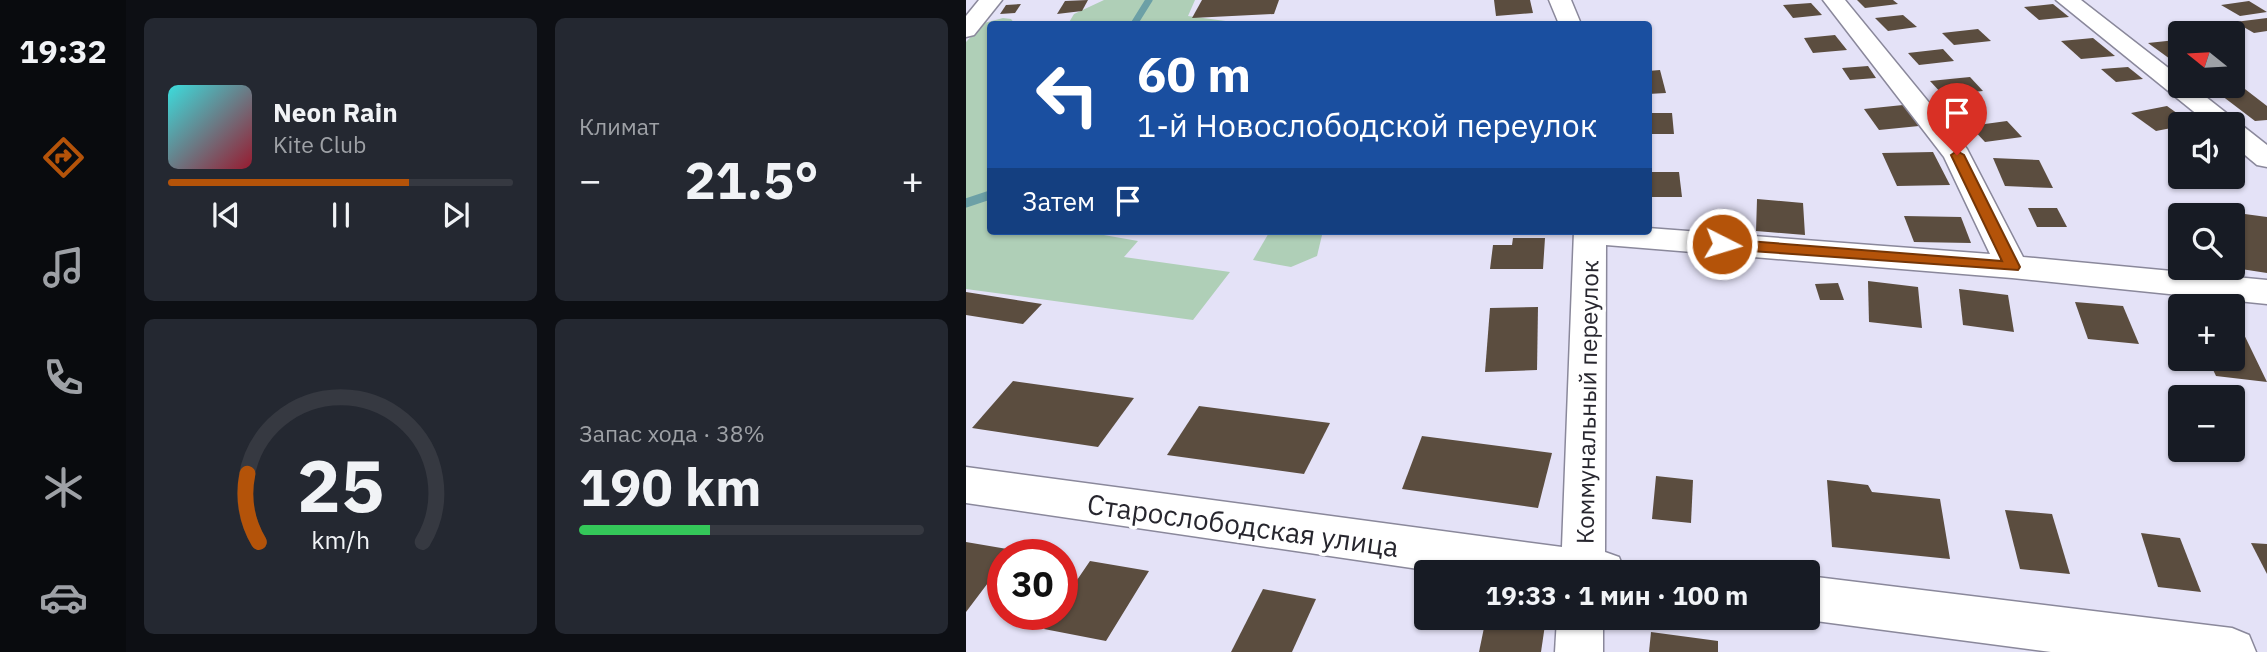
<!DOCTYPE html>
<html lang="ru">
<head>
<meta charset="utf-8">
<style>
	:root { --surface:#171b24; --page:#242831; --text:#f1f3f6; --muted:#9ea1a6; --line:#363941; --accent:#b45309 }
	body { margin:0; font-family:"IBM Plex Sans",sans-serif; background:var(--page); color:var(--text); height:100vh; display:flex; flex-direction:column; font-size:26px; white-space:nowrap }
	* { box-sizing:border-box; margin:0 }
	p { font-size:23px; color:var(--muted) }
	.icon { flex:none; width:38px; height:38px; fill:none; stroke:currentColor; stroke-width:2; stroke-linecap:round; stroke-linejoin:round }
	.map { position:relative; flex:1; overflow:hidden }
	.drawer { display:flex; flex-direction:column; gap:18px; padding:18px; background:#0d0f14; width:840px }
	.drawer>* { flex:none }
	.top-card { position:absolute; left:21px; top:21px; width:665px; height:214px; border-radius:7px; box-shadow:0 2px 5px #0004; background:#1a4fa0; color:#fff; overflow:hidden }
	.needle { width:46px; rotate:288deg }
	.fabs { position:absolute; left:1202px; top:21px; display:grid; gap:14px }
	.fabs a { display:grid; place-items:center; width:77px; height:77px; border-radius:7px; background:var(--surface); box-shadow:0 2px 5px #0004; font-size:35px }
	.speed { position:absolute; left:21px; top:539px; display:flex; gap:14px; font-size:35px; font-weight:700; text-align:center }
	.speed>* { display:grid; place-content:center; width:91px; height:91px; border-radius:50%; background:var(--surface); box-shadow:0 2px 5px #0004; line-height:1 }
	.speed .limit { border:10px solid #d22; background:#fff; color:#111 }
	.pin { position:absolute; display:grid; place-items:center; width:60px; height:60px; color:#fff; margin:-72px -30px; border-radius:50% 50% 50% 0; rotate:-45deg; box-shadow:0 0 7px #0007 }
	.pin .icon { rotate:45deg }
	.me { position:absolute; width:77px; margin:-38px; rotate:95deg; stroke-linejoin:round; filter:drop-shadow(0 0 5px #0008) }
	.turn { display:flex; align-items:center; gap:24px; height:147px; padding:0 35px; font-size:32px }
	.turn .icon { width:91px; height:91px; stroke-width:2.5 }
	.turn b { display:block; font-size:49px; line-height:60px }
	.then { display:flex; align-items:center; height:66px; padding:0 35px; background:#0003; gap:14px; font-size:26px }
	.big { font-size:52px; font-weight:800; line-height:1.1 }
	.drawer .widget { flex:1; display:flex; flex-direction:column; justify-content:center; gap:10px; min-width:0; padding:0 24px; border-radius:10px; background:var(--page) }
	.drawer .dial { align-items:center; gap:0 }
	.dial svg { height:182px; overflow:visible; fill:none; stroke:var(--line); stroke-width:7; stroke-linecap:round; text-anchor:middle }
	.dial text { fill:var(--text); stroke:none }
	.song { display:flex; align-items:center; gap:21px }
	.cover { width:84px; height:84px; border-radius:10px; background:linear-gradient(135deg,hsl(180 70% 55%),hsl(350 70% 35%)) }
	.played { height:7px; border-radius:4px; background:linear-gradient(90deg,var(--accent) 70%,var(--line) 70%) }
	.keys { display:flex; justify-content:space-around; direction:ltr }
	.heat { display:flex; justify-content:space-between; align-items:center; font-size:38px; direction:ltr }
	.charge { height:10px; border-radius:5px; background:linear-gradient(90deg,#34c759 38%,var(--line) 0) }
	.drawer .tiles { flex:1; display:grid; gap:18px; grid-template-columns:repeat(2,1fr) }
	.trip { position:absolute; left:448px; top:560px; width:406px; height:70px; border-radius:7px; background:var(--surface); box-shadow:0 2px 5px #0004; font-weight:800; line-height:70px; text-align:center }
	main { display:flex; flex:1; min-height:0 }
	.menu { display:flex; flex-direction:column; width:126px; justify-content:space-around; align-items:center; background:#090b0e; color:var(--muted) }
	.menu .icon { width:49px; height:49px }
	.menu .current { color:var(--accent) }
	.menu b { font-size:32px; color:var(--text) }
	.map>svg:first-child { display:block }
	.green { fill:#afcfb7 }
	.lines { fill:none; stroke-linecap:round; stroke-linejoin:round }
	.stream-far1 { stroke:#6ca0a6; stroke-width:7 }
	.stream { stroke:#6ca0a6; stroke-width:9 }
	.building { fill:#5b4d3f }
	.minor-casing { stroke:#8a889b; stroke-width:3 }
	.minor { fill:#fff; fill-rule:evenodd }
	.route { fill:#b45309; stroke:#753606; stroke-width:2 }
	.labels { text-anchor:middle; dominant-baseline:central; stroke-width:7; stroke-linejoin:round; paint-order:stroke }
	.street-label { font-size:24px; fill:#27262e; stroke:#fff }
	.near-street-label { font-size:28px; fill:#27262e; stroke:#fff }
</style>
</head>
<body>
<main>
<nav class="menu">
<b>19:32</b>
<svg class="icon current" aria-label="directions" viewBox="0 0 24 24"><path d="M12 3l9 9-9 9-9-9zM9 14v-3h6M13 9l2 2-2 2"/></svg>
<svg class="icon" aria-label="music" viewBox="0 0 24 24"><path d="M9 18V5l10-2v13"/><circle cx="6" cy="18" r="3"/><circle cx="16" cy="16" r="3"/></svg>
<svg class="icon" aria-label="phone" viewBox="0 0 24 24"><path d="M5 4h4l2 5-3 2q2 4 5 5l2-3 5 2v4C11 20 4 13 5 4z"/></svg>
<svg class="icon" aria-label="climate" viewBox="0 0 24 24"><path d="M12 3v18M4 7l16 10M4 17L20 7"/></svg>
<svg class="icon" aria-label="car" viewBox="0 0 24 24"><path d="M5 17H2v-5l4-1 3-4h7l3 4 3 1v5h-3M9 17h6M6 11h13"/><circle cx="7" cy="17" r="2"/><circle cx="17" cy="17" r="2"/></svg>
</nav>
<section class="drawer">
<div class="tiles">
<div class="widget">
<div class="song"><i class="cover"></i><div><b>Neon Rain</b><p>Kite Club</p></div></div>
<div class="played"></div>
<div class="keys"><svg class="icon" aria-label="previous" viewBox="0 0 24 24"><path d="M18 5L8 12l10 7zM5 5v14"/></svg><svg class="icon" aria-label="pause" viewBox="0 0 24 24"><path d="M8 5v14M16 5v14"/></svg><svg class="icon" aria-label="next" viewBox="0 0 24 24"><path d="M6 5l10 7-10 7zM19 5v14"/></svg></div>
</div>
<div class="widget"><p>Климат</p>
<div class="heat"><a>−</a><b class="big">21.5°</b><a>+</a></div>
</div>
<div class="widget dial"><svg viewBox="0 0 100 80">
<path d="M14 69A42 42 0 1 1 86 69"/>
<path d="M14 69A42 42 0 0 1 9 39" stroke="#b45309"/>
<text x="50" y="56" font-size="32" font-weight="700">25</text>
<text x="50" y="72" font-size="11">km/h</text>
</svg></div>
<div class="widget"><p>Запас хода · 38%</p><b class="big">190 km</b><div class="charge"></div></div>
</div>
</section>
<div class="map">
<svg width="1301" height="652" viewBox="0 0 1301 652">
	<rect width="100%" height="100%" fill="#e4e2f7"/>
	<g class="green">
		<polygon points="138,0 229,0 222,16 267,22 353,21 355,24 102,24 108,14"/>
		<polygon points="37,18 45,19 49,24 24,24 24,231 115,231 172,241 158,257 264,272 227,320 0,289 0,42 18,23"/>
		<polygon points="304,231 357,231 351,256 325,267 287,260"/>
	</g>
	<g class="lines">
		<polyline class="stream-far1" points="168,24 183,0"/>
		<polyline class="stream" points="0,203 24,195"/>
	</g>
	<g class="building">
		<polygon points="122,0 116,11 91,14 99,1"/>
		<polygon points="236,0 313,0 308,14 226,18"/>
		<polygon points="528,0 564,0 567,13 530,16"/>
		<polygon points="891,0 927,0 932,4 899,8"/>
		<polygon points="1283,1 1301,12 1274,16 1255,5"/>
		<polygon points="845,3 856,15 827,18 817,5"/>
		<polygon points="55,4 49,13 34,14 40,5"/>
		<polygon points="1087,4 1103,17 1073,20 1058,7"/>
		<polygon points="937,15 951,27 922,31 909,18"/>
		<polygon points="1301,18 1301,31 1288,33 1269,22"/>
		<polygon points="1012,29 1025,41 988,45 976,33"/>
		<polygon points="869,35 881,50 847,53 838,38"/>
		<polygon points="1127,38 1149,56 1115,59 1095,41"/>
		<polygon points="1210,40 1214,43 1214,63 1211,64 1182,43"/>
		<polygon points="977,49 988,61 953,65 942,53"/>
		<polygon points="902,66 910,78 884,80 876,68"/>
		<polygon points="1162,67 1177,79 1150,82 1135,69"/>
		<polygon points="694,70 700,93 682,94 682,71"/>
		<polygon points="1004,77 1017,91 977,95 964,81"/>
		<polygon points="1275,86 1301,106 1301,120 1289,121 1247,89"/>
		<polygon points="937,105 953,126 913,130 898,109"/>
		<polygon points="1201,106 1226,124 1190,131 1165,113"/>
		<polygon points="682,113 706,113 708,134 682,134"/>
		<polygon points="1041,121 1056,137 1019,142 1004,126"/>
		<polygon points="967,152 984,185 931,186 916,153"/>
		<polygon points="1027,158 1073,160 1087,188 1039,186"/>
		<polygon points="682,172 713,172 716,197 682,197"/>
		<polygon points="791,199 837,203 839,235 790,231"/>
		<polygon points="1062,208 1091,208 1101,227 1071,227"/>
		<polygon points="1249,210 1301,217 1301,273 1275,269 1267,251 1267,215 1251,215"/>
		<polygon points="938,216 995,217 1005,243 948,242"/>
		<polygon points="547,238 579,238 577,269 524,269 527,245 546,245"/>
		<polygon points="902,281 952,287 956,328 903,322"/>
		<polygon points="872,283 878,300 854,300 849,284"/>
		<polygon points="993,289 1042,295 1048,332 997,325"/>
		<polygon points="0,292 76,304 57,324 0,315"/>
		<polygon points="1109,302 1157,306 1173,344 1122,339"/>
		<polygon points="572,307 571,370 519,372 524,308"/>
		<polygon points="1267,317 1270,318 1301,382 1250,376 1242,359 1267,359"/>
		<polygon points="47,381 168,398 132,447 6,428"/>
		<polygon points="233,406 364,423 338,474 201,455"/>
		<polygon points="456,436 586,453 572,508 436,489"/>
		<polygon points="690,476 727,480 725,523 686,519"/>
		<polygon points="861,480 902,485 906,492 974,499 984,559 866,547"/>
		<polygon points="1039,510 1086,514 1104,574 1054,569"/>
		<polygon points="1175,533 1214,538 1235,592 1192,587"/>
		<polygon points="0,542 47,550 43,555 37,555 37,563 0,612"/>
		<polygon points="1285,543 1301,544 1301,574"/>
		<polygon points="124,561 183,571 140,641 78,629 88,614 96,614 96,602"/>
		<polygon points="297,589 350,599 326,652 265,652"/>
		<polygon points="520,618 580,618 575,652 513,652"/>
		<polygon points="685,632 752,641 752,652 683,652"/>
	</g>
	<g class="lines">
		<defs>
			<g id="minor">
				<polygon points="13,0 36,0 8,35 0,37 0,16"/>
				<polygon points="583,0 605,0 615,24 593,24"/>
				<polygon points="857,0 879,0 1001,149 1057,257 1301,280 1301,304 1046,278 640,245 639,552 653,557 659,572 473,572 0,503 0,467 596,547 608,231 682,231 682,228 1024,254 978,157"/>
				<polygon points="1090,0 1115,0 1214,77 1214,86 1226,86 1301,145 1301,167 1291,165 1267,145 1267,124 1243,124"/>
				<polygon points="842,576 1266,628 1283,635 1290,652 1085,652 842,620 837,618 842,618"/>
				<polygon points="591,618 637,618 637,652 589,652"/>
			</g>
		</defs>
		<use href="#minor" class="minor-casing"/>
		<use href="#minor" class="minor"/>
	</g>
	<polygon class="route" points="991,151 998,155 1054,267 1052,270 756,249 749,244 756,239 1036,261 985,155"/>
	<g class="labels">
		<g class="street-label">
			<text transform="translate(621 402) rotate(-89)">Коммунальный переулок</text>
		</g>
		<g class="near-street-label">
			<text transform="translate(277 525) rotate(8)">Старослободская улица</text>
		</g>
	</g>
</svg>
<div class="fabs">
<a><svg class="needle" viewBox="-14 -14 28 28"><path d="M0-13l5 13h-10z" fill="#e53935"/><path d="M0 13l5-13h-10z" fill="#9ea1a6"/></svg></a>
<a><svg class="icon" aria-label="sound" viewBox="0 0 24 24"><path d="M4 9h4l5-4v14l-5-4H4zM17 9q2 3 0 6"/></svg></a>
<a><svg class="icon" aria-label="search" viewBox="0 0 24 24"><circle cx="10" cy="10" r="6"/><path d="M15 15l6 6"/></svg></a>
<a>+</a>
<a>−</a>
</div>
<div class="speed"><div class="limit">30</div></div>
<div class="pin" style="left:991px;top:155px;background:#d93025"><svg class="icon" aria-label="arrive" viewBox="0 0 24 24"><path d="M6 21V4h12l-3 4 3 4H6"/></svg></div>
<svg class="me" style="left:756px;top:244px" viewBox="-20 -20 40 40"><circle r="17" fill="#b45309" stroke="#fff" stroke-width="3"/><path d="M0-11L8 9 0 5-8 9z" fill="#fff"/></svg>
<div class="trip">19:33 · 1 мин · 100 m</div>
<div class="top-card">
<div class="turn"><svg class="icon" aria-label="left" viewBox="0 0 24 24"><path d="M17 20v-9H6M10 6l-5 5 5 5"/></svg><div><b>60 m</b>1-й Новослободской переулок</div></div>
<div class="then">Затем<svg class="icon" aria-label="arrive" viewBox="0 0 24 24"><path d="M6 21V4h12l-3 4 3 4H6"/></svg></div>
</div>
</div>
</main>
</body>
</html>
